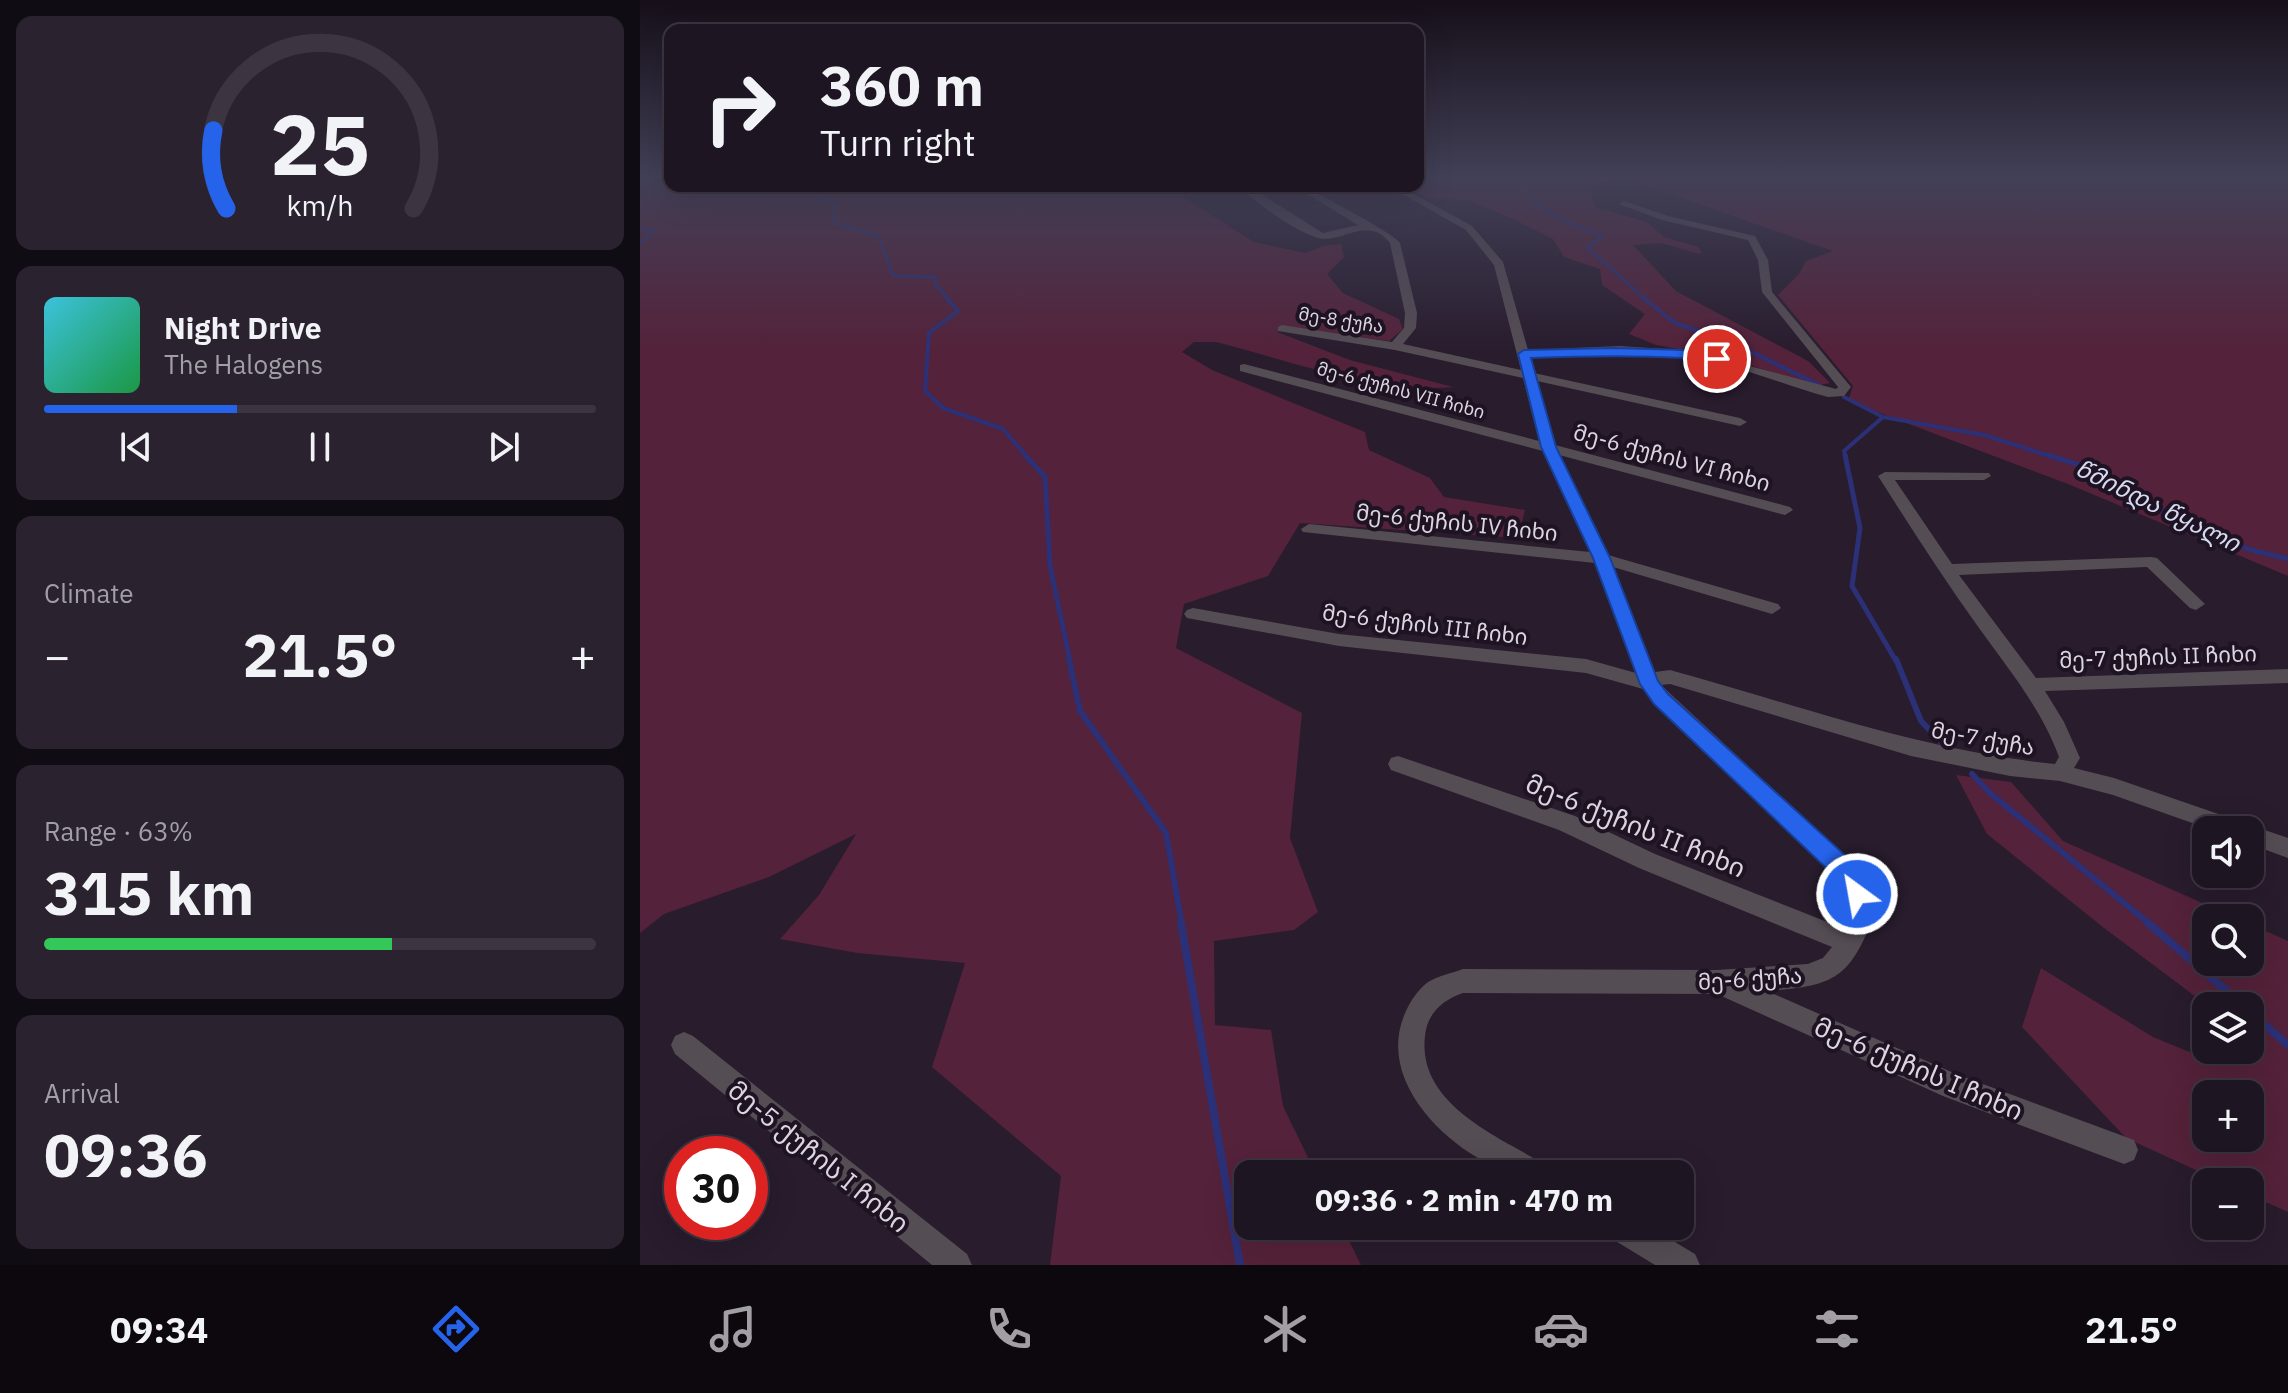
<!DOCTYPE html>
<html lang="en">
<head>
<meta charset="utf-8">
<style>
	:root { --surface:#1e1522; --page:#2b222f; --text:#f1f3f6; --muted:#a19fa5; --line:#3c3440; --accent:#2563eb }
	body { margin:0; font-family:"IBM Plex Sans","Noto Sans Georgian",sans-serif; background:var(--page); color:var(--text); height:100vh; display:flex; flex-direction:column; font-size:30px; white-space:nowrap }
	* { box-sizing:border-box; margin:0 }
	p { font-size:26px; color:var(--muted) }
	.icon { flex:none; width:44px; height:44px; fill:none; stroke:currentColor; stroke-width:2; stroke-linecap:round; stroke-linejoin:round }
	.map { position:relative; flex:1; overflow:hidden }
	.panel { display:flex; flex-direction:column; gap:16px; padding:16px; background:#100c13; width:640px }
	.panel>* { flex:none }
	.banner { position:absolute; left:24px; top:24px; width:760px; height:168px; border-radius:16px; box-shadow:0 8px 32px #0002,0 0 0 2px var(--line); background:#1e1522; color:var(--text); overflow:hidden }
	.tools { position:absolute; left:1552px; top:816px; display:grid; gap:16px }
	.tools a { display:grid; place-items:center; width:72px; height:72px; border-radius:16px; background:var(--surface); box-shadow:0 8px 32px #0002,0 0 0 2px var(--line); font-size:40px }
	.speed { position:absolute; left:24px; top:1136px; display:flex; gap:16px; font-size:40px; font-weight:700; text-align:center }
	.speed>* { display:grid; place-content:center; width:104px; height:104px; border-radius:50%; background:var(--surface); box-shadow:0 8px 32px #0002,0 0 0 2px var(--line); line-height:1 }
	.speed .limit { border:12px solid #d22; background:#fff; color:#111 }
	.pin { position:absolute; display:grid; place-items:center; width:68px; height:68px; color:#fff; margin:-34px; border:4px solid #fff; border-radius:50%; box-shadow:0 2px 8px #0007 }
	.me { position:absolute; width:88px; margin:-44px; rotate:328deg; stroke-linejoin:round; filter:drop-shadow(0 0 6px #0008) }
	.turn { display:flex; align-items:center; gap:28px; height:168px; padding:0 24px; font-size:36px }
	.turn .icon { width:104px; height:104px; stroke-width:2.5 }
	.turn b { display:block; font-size:56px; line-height:68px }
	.big { font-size:60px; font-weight:800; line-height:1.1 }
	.panel .card { flex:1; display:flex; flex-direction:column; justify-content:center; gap:12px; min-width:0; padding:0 28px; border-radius:16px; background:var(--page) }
	.panel .dial { align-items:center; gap:0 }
	.dial svg { height:208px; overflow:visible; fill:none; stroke:var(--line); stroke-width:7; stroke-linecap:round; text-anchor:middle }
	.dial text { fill:var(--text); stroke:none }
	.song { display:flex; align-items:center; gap:24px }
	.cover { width:96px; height:96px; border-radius:12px; background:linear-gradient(135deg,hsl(190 70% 55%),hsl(140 70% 35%)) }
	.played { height:8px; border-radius:4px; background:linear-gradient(90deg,var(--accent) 35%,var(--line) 35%) }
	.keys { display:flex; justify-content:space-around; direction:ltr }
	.heat { display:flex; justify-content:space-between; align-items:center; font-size:44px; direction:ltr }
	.charge { height:12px; border-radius:6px; background:linear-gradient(90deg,#34c759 63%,var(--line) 0) }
	.trip { position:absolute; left:594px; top:1160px; width:460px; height:80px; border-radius:16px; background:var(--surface); box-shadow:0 8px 32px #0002,0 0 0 2px var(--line); font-weight:800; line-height:80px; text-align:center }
	.tab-bar { display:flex; height:128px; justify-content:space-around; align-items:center; background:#0c080e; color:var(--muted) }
	.tab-bar .icon { width:56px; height:56px }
	.tab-bar .current { color:var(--accent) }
	.tab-bar b { font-size:36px; color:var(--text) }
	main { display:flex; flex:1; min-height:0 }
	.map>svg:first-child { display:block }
	.green { fill:#54223a; fill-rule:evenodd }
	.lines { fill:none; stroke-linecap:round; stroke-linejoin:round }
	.stream-far4 { stroke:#2c3077; stroke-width:3 }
	.stream-far3 { stroke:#2c3077; stroke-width:4 }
	.stream-far2 { stroke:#2c3077; stroke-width:5 }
	.stream-far1 { stroke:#2c3077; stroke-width:6 }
	.stream { stroke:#2c3077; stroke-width:8 }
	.street { fill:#554d54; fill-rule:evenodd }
	.route { fill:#2563eb; stroke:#184099; stroke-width:2 }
	.labels { text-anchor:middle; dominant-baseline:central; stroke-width:8; stroke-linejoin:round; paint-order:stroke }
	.far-street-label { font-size:18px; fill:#dcd5e0; stroke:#1e1323 }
	.street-label { font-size:22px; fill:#dcd5e0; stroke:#1e1323 }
	.water-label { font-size:24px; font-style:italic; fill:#d6daf0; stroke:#1e1323 }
	.near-street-label { font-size:26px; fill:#dcd5e0; stroke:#1e1323 }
</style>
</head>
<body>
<main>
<section class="panel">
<div class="card dial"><svg viewBox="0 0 100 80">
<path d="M14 69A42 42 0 1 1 86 69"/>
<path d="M14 69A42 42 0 0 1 9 39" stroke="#2563eb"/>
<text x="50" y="56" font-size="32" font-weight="700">25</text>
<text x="50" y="72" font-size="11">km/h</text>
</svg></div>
<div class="card">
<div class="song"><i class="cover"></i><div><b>Night Drive</b><p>The Halogens</p></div></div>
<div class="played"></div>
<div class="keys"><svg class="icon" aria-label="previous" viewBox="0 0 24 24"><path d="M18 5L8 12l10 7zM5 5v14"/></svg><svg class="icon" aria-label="pause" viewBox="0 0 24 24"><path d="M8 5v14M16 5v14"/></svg><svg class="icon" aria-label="next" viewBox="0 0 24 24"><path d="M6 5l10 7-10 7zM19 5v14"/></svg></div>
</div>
<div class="card"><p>Climate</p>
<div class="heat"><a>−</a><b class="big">21.5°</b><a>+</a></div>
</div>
<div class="card"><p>Range · 63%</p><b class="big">315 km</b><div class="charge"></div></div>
<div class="card"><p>Arrival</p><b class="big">09:36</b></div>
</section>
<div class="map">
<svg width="1648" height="1265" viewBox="0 0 1648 1265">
	<rect width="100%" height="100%" fill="#281c2d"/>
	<g class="green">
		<polygon points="799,176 1648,176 1648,576 1428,484 1208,401 1213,386 1138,295 1159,274 1166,261 1193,251 985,178 951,185 954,207 1007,222 1024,237 1058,247 1062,252 1060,254 1021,243 993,245 1036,291 1168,361 1190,383 1176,386 1084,357 1016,345 989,334 1005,314 962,285 960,269 924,257 913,239 873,219 828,200 789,199 779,193 801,178"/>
		<path d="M30,179v7l16,2 480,-2 88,56 52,11 17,-7 18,-2 3,13 -17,17 16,19 56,26 4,10 -14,12 -99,-14 -13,5 73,28 103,27c-72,7 -167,-27 -237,-45h-22l-12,10 30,18 153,62 4,18 61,28 14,19 81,13 -7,28 -218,-15 -32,53 -84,28 -8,44 126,65 -12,125 28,74 -24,18 -80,11 1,84 56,5 12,76 33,68h-68v52h94l19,39h-311l11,-89 -129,-109 33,-104 -108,-10 -77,-14 39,-44 37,-61 -87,43 -105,37 -24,19v-753z"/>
		<path d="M1316,775l55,7 52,59 173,77h-30v44h44v-38l38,17v271l-38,-17v-13h-28l-96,-44 -104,-111 19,-59 112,69 71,29 8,-16h18v-44h-42l-104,-78 -117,-94zM1566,1094h44v44h-44z"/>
	</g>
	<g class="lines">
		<g class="stream-far4">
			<path d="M878,176c15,36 51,48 85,60l-16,11 58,52"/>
			<polyline points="161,186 179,188 178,201 196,204 194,223 239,236 253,276 295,277 296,285 308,299"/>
			<polyline points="0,229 13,231 0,244"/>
		</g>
		<g class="stream-far3">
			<polyline points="306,297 318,311 289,333 285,391 303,408 363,429 387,457"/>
			<polyline points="1002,297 1035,323 1091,342 1179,385"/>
			<polyline points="1204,397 1243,417 1344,435 1413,457"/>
			<polyline points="1206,457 1204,451 1243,417"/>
		</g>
		<g class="stream-far2">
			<polyline points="385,455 405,477 410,566 430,661"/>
			<polyline points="1205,455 1220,528 1212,586 1256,661"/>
			<polyline points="1407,455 1456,470 1525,513 1608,549 1648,559"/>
		</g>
		<g class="stream-far1">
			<polyline points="429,659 440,711 526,833 542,925"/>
			<polyline points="1256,659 1281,721 1306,747"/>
			<polyline points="1332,774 1351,794 1511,925"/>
		</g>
		<g class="stream">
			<polyline points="541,923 600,1265"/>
			<polyline points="1508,923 1604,1006"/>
			<polyline points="1610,1012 1648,1045"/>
		</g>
		<g class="street">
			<path d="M598,186h10l75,47 35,-8 -64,-39h10c19,11 87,45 96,57l17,70 -1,15 -13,16 118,26 -27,-105 -28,-35 -78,-44h11l73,40 31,36 25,88 92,-4 73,5 143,38 2,-2 -76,-95 -4,-32 -10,-20 -86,-20 -43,-16 5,-3 44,15 87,20 13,24 4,32 79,95 -7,9 -16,1c-38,-10 -74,-26 -113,-34 -60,-14 -124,-11 -185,-6l4,16 206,45 7,4 -7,4 -203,-45 18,64 235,62 3,3 -8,5 -226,-60 49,100 170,49 3,4 -9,6 -159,-47 42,105 15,-2c128,35 252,81 385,94l4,-7c-18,-49 -50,-87 -80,-129 -36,-50 -68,-100 -101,-152l7,-4 104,1 2,3 -7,4h-89l57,84 199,-7 6,1 48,46 -9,6 -6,-2 -43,-41 -188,8 77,103 252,-9v14l-243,8 19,31 16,36 -6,10 40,10 174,60v20l-38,-14v-14h-38l-99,-35 -53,-14 -50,-5 -99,-20 -241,-72 -9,1 198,184 16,44c-25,65 -39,73 -108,78l189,83 178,66 4,10 -4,10 -10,4 -181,-68 -226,-102 -254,-1c-21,7 -36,21 -38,43 -8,68 72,100 119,128l5,10c-13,0 -32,3 -44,0 -9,-3 -19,-11 -27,-16 -48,-28 -100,-87 -72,-147 5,-11 12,-21 22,-29 10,-6 24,-9 35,-13l254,1 91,-6 15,-6 9,-11 -193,-79 -80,-38 -168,-60 -3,-6 3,-6 7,-2 177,60 80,38 190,75 6,-16 -10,-31 -187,-178 -11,-15 -57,-16 -247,-27 -152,-28 -3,-4 3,-4 6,-2 146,26 247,25 50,14 -41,-110 -292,-31 -2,-3 8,-5 281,28 -47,-101 -303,-80v-6l4,-1 295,77 -16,-63 -128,-28 -117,-19v-4l4,-2 110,17 12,-14 1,-15 -15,-70c-22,-29 -48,1 -72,-5 -22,-6 -63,-36 -80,-52z"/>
			<polygon points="44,1032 53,1036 327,1254 332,1265 292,1265 35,1054 31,1045 35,1036"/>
			<polygon points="965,1226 1008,1226 1055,1254 1060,1265 1015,1265 969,1237"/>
		</g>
	</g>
	<linearGradient id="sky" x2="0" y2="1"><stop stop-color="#160f19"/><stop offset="0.5" stop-color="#424057"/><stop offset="1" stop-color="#424057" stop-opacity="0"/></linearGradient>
	<rect width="1648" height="353" fill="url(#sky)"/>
	<path class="route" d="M975,348l70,2 38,9c-11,8 -29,0 -42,-1 -50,-3 -100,-2 -150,0l25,89 54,111 48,123 10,13 191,174 10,26 -4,8 -8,3 -8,-3 -8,-20 -187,-178 -14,-20 -47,-126 -52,-111 -23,-93 6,-4z"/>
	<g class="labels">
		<g class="far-street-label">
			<text transform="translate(701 320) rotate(9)">მე-8 ქუჩა</text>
			<text transform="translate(761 390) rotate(15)">მე-6 ქუჩის VII ჩიხი</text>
		</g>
		<g class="street-label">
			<text transform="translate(1032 457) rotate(15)">მე-6 ქუჩის VI ჩიხი</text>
			<text transform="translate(817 522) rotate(6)">მე-6 ქუჩის IV ჩიხი</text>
			<text transform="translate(785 624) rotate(7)">მე-6 ქუჩის III ჩიხი</text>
			<text transform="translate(1518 656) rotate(-2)">მე-7 ქუჩის II ჩიხი</text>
			<text transform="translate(1343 738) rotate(10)">მე-7 ქუჩა</text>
			<text transform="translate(1110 978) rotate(-4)">მე-6 ქუჩა</text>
		</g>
		<g class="water-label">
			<text transform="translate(1518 505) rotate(26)">წმინდა წყალი</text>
		</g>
		<g class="near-street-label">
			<text transform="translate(996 825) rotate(22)">მე-6 ქუჩის II ჩიხი</text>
			<text transform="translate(1279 1068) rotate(23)">მე-6 ქუჩის I ჩიხი</text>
			<text transform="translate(179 1156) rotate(39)">მე-5 ქუჩის I ჩიხი</text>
		</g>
	</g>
</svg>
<div class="tools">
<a><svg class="icon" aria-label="sound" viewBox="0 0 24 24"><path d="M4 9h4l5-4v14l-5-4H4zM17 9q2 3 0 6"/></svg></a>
<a><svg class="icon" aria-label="search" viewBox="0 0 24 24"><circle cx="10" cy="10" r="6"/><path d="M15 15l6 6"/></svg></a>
<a><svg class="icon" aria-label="layers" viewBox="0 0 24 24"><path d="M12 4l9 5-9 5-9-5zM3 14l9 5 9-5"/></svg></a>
<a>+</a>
<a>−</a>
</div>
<div class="speed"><div class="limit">30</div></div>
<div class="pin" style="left:1077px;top:359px;background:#d93025"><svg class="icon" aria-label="arrive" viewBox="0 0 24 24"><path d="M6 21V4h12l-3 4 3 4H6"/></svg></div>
<svg class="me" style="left:1217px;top:894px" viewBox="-20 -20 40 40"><circle r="17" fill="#2563eb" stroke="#fff" stroke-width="3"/><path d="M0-11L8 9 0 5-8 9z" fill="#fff"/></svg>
<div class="trip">09:36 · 2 min · 470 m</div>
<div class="banner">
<div class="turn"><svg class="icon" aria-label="right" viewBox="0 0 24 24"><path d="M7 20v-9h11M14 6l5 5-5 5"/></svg><div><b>360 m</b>Turn right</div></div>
</div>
</div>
</main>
<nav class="tab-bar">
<b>09:34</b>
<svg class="icon current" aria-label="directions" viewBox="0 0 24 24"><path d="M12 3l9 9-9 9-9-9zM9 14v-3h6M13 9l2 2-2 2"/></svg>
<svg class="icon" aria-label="music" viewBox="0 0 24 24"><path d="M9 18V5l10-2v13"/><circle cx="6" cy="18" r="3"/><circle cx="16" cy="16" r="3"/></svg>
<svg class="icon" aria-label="phone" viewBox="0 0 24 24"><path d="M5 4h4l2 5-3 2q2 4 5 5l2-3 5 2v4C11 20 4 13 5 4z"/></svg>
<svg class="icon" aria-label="climate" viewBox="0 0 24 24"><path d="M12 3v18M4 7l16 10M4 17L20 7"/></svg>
<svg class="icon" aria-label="car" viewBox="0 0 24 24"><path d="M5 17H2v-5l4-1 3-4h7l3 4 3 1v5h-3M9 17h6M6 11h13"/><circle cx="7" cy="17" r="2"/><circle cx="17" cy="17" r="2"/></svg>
<svg class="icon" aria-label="filters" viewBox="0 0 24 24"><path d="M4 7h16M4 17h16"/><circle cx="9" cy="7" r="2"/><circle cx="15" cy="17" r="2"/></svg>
<b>21.5°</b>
</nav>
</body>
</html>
